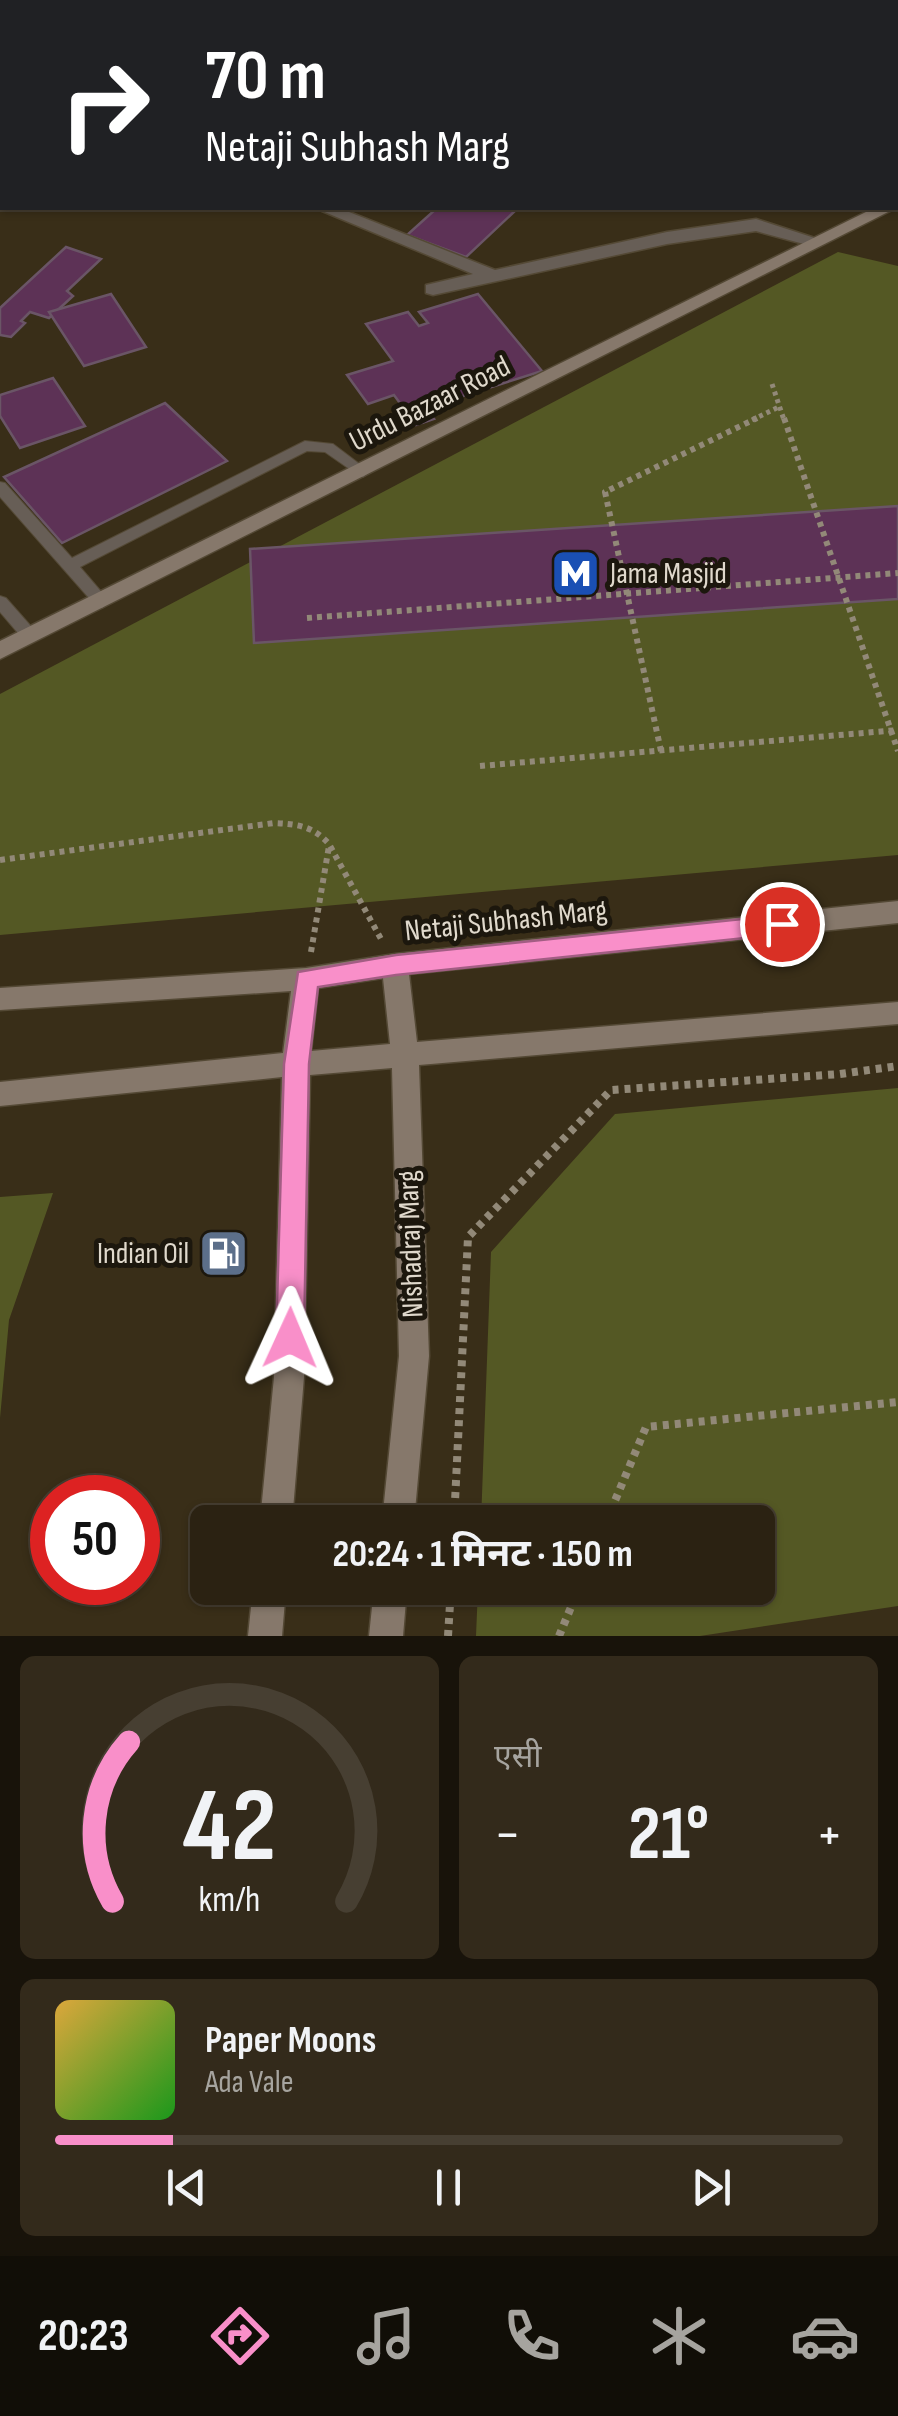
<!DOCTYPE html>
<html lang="hi">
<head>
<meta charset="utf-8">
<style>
	:root { --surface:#2b2212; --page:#332a1b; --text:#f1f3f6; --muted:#a6a49f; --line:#473f32; --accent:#f98fc9 }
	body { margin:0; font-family:"Sofia Sans Condensed","Noto Sans Devanagari",sans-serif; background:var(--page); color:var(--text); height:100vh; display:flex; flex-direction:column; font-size:38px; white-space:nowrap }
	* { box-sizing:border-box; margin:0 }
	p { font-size:32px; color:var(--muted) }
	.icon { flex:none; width:55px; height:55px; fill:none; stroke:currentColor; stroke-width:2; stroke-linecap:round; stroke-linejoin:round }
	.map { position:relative; height:1636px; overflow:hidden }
	.side { display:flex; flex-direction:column; gap:20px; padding:20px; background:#18130a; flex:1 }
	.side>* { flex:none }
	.hud { position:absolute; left:0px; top:0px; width:900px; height:210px; box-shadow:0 2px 8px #0004,0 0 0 2px var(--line); background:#202124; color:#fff; overflow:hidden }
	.speed { position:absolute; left:30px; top:1475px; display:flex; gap:20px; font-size:50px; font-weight:700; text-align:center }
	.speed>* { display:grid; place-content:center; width:130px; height:130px; border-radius:50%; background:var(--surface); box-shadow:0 2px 8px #0004,0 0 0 2px var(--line); line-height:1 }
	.speed .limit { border:15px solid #d22; background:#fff; color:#111 }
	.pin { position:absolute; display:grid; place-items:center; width:85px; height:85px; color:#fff; margin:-42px; border:5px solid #fff; border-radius:50%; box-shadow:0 2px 10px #0007 }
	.me { position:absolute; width:110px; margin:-55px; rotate:1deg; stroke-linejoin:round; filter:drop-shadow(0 0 8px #0008) }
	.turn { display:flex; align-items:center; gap:35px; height:210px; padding:0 40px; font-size:45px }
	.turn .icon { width:130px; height:130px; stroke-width:2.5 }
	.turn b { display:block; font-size:70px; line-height:85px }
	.big { font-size:75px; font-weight:700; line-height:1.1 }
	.side .widget { flex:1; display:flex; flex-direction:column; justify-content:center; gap:15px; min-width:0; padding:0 35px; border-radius:15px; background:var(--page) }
	.side .dial { align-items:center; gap:0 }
	.dial svg { height:260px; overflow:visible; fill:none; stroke:var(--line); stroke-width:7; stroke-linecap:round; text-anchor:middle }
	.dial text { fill:var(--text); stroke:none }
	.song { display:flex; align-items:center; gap:30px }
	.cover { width:120px; height:120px; border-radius:15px; background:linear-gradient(135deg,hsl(40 70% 55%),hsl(120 70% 35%)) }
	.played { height:10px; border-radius:5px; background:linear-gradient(90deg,var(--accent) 15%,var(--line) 15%) }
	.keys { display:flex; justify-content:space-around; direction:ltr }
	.heat { display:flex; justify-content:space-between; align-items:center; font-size:55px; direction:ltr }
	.side .tiles { flex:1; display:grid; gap:20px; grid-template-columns:1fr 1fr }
	.widget:last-child { grid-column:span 2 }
	.trip { position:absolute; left:190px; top:1505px; width:585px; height:100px; border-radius:15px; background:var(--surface); box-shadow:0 2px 8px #0004,0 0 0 2px var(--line); font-weight:700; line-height:100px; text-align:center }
	.dock { display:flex; height:160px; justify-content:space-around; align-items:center; background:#110e07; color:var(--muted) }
	.dock .icon { width:70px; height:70px }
	.dock .current { color:var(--accent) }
	.dock b { font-size:45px; color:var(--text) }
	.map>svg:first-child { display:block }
	.green { fill:#545824 }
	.building { fill:#5d3256; stroke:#6a5566; stroke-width:2.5 }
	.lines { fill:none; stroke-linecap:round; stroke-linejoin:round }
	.lane-casing { stroke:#544935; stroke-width:2 }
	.street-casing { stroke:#544935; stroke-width:3 }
	.secondary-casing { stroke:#544935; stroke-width:3 }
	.path-far2 { stroke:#928978; stroke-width:5; stroke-dasharray:4 4; stroke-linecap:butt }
	.path-far1 { stroke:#928978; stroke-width:6; stroke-dasharray:5 5; stroke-linecap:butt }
	.path { stroke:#928978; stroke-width:8; stroke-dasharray:6 6; stroke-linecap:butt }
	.lane { fill:#675e56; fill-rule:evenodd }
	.street { fill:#675e56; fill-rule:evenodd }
	.secondary { fill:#86786b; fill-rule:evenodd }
	.route { fill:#f98fc9; stroke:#a25d83; stroke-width:2.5 }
	.labels { text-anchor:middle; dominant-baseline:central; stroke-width:10; stroke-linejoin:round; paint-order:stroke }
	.street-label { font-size:30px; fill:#e0d9cc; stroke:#1c170d }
	.poi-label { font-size:30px; fill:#e0d9cc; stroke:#1c170d; text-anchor:start }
</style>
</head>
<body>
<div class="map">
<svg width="898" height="1636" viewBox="0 0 898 1636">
	<rect width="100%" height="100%" fill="#392e18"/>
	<g class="green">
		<polygon points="838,252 898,266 898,855 0,935 0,694"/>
		<polygon points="898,1088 898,1606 700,1636 476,1636 478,1588 758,1588 758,1522 481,1522 491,1252 615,1114"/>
		<polygon points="53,1193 9,1320 0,1418 0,1197"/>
	</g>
	<g class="building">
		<polygon points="437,208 510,208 516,210 466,257 407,235"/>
		<polygon points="66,247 101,259 67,291 73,296 49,318 30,312 21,321 25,323 11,337 0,335 0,308"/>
		<polygon points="111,294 146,347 84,366 49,312"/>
		<polygon points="478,294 542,371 425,408 434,419 416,425 394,395 368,404 347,375 393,361 366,324 408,312 419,326 428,323 419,312"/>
		<polygon points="53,378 85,426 20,448 0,416 0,395"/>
		<polygon points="165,403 227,461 62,543 4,477"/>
		<polygon points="898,506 898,599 254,643 250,549"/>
	</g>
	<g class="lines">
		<defs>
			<g id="lane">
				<polygon points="305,441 333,444 370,472 363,477 358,475 325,452 307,451 80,567 110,602 102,608 96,606 0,497 0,482 5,483 72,558"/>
				<polygon points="0,596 6,598 36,632 38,636 36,640 24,640 0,612"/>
			</g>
			<g id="street">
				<polygon points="100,0 123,0 124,2 102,2"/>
				<polygon points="315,208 339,208 495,270 667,232 756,219 824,241 815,247 756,231 667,244 433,295 426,293 426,285 473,274"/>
			</g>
			<g id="secondary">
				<polygon points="874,208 896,208 0,659 0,641"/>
				<path d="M898,901v22l-489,51 8,68 481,-40v22l-479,41 10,291 -15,166h-32l17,-166 -7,-288 -82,7 -6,302 -12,145h-32l14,-145 8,-300 -282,29v-24l283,-29 8,-62 -291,19v-22l306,-20 89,-14zM383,978l7,66 -79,7 7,-63z"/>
				<polygon points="253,1588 286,1588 282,1636 248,1636"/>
				<polygon points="374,1588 407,1588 403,1636 369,1636"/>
			</g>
		</defs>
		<use href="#lane" class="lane-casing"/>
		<use href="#street" class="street-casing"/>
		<use href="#secondary" class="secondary-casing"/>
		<g class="path-far2">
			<polyline points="772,384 784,420"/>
			<polyline points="752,420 779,407"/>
		</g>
		<g class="path-far1">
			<polyline points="784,418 898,751"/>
			<polyline points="307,618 898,573"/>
			<polyline points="661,751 605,492 757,418"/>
			<polyline points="480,766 898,730"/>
			<path d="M0,860l274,-37c23,1 39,3 55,21l52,95"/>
			<polyline points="311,952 329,846"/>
		</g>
		<g class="path">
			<polyline points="454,1522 468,1237 611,1090 840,1074 898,1066"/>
			<polyline points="606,1522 646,1427 898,1402"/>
			<polyline points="448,1636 451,1588"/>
			<polyline points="559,1636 579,1588"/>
		</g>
		<use href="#lane" class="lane"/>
		<use href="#street" class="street"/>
		<use href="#secondary" class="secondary"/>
	</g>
	<polygon class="route" points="782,915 790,918 794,924 790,931 782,934 396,975 318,987 309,1064 304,1338 300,1347 290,1351 280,1347 276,1338 284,1064 298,972 396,955"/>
	<defs>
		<symbol id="metro-square" viewBox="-11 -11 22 22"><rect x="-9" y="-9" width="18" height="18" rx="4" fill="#1a4fb4" stroke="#1c170d"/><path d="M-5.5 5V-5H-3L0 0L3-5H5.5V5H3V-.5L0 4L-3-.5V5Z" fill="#fff"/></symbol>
		<symbol id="fuel-square" viewBox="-11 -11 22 22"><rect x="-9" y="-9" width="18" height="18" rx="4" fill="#5c6f8a" stroke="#1c170d"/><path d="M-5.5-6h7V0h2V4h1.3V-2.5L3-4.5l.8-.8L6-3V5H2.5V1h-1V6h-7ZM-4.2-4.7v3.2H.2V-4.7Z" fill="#fff"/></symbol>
	</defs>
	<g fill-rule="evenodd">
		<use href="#metro-square" x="548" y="546" width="55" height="55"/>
		<use href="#fuel-square" x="196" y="1226" width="55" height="55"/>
	</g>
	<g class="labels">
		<g class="street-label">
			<text transform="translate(430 404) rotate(-27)">Urdu Bazaar Road</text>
			<text transform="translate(506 921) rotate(-6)">Netaji Subhash Marg</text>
			<text transform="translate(411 1244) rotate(-92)">Nishadraj Marg</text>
		</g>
		<g class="poi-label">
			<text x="610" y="574">Jama Masjid</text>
			<text x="189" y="1254" text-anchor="end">Indian Oil</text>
		</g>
	</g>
</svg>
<div class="speed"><div class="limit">50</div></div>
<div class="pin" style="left:782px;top:924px;background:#d93025"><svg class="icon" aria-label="arrive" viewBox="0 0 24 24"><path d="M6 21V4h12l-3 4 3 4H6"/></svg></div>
<svg class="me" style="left:290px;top:1338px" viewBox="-20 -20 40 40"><path d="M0-17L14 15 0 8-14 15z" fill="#f98fc9" stroke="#fff" stroke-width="4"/></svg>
<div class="trip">20:24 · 1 मिनट · 150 m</div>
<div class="hud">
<div class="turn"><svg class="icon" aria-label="right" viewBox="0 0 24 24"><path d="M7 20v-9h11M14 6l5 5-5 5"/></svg><div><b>70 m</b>Netaji Subhash Marg</div></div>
</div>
</div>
<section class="side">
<div class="tiles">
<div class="widget dial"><svg viewBox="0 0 100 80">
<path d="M14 69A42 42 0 1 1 86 69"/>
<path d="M14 69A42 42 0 0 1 19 20" stroke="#f98fc9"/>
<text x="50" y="56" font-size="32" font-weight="700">42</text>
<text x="50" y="72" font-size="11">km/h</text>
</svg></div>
<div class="widget"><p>एसी</p>
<div class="heat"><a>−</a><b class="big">21°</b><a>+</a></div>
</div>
<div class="widget">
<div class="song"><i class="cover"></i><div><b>Paper Moons</b><p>Ada Vale</p></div></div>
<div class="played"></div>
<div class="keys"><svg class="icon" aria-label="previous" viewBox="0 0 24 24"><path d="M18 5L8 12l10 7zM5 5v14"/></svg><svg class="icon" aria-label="pause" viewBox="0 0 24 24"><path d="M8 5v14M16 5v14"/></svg><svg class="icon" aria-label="next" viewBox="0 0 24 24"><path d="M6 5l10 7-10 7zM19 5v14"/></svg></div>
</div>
</div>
</section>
<nav class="dock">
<b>20:23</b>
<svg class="icon current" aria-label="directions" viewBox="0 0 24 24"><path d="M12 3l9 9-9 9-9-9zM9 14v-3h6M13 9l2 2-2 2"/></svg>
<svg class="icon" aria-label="music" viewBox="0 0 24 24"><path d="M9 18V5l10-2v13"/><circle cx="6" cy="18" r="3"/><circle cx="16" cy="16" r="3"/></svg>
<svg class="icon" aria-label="phone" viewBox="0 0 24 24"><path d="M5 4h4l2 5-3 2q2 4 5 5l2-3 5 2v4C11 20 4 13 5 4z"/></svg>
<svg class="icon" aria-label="climate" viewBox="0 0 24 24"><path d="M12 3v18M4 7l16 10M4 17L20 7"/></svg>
<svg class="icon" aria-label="car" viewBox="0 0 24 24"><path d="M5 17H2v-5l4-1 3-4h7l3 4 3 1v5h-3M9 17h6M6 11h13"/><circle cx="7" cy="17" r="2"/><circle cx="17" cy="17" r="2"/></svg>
</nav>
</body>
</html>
